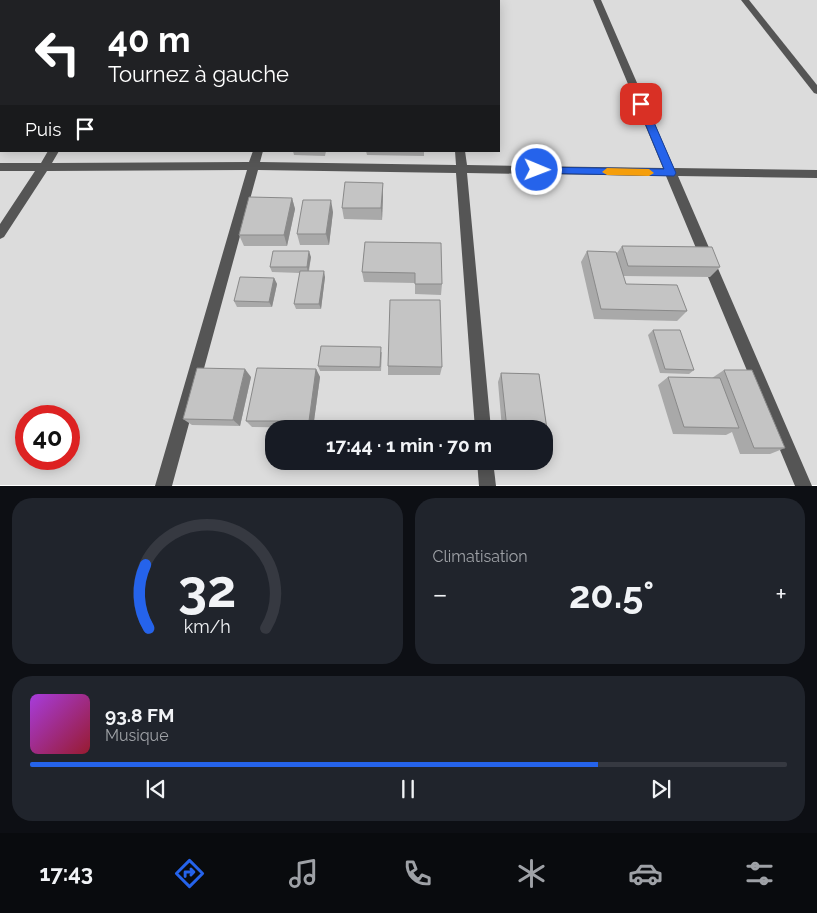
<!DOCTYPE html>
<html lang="fr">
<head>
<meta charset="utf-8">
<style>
	:root { --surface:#171b24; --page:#20242c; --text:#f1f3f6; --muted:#9ea1a6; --line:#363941; --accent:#2563eb }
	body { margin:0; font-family:Raleway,sans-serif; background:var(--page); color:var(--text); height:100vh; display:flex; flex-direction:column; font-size:19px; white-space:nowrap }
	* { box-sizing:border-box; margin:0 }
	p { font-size:16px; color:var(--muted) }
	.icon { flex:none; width:28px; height:28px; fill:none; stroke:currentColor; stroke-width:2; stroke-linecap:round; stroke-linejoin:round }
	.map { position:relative; height:486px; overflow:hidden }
	.panel { display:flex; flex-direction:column; gap:12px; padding:12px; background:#0d0f14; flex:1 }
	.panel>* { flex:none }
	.top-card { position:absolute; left:0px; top:0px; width:500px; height:152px; box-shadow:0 2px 12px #0003; background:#202124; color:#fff; overflow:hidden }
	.speed { position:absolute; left:15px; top:405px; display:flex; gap:10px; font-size:25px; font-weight:700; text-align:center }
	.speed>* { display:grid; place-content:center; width:65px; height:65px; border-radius:50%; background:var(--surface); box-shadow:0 2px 12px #0003; line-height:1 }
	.speed .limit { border:8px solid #d22; background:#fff; color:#111 }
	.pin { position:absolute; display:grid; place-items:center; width:42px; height:42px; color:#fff; margin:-21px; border-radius:10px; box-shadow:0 2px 8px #0006 }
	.me { position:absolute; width:55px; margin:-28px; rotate:91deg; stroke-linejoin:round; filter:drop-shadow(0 0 4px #0008) }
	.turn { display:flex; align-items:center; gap:18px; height:105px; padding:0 25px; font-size:22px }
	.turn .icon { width:65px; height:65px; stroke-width:2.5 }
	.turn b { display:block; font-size:35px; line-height:42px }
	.then { display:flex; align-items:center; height:48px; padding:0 25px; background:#0003; gap:10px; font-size:19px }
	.big { font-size:38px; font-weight:700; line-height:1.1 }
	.panel .widget { flex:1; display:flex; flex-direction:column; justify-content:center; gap:8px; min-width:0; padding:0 18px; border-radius:20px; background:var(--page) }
	.panel .dial { align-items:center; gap:0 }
	.dial svg { height:130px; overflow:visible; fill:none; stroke:var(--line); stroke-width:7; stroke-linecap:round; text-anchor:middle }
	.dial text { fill:var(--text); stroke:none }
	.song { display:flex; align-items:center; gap:15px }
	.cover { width:60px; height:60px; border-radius:8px; background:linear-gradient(135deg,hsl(280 70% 55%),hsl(350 70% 35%)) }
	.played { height:5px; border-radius:2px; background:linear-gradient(90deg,var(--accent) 75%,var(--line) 75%) }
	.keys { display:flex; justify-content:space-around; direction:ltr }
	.heat { display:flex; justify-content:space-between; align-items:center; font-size:28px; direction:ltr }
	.panel .tiles { flex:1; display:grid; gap:12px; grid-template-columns:1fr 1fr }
	.widget:last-child { grid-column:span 2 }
	.trip { position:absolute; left:265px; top:420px; width:288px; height:50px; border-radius:20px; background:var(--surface); box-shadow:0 2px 12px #0003; font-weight:700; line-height:50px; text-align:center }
	.tabs { display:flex; height:80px; justify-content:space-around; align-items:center; background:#090b0e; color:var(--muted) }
	.tabs .icon { width:35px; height:35px }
	.tabs .current { color:var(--accent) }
	.tabs b { font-size:22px; color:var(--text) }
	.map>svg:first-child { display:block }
	.green { fill:#dcdcdc; fill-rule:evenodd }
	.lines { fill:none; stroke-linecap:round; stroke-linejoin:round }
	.minor { fill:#555; fill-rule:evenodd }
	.wall { fill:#a9a9a9 }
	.shaded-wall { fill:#898989 }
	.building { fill:#c4c4c4; stroke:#898989 }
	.route { fill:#2563eb; stroke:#184099 }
	.slow { fill:#f59e0b }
</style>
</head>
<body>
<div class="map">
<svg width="817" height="486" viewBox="0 0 817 486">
	<rect width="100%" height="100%" fill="#fff"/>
	<path class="green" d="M0,0h817v485h-817zM1,1h498v150h-498zM26,416h43v43h-43zM274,429h270v32h-270z"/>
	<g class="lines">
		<g class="minor">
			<rect x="447" y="0" width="8" height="1"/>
			<polygon points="593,0 601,0 674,168 817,170 817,178 678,176 812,486 795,486 666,176 467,173 491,429 475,429 456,173 258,170 172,486 155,486 247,170 47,171 4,237 0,239 0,224 35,171 0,171 0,163 41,163 48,151 59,151 52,163 249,162 253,151 263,151 260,162 456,165 455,151 465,151 467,165 663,168"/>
			<polygon points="741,0 749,0 817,85 817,94 814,93"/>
			<polygon points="477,461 493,461 496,486 479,486"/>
		</g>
	</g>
	<g class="wall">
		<rect x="309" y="0" width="33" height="1"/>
		<rect x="367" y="0" width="23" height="1"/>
		<polygon points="293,151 326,151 325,156 294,155"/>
		<polygon points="366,151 424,151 424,156 367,155"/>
		<polygon points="383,183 383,195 382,220 344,219 342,208"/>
		<polygon points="292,198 295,209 287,246 244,246 239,235"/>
		<polygon points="333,212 329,245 300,245 297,234"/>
		<polygon points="365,242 442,284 441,295 415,294 415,283 364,282 362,272"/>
		<polygon points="622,246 720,267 710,277 623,276 626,284 687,311 677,321 594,319 581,262 587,251 617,253"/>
		<polygon points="311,257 309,271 325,277 321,309 296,309 294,304 300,273 272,272 270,267"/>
		<polygon points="274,278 277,284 272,307 237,307 234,301"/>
		<polygon points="653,330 694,370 689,374 660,373 648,335"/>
		<polygon points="382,352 381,371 320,371 318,366"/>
		<polygon points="388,366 442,367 440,375 388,375"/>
		<polygon points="316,369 320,377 313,428 252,427 246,421"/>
		<polygon points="724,370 785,448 770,454 740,454 732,432 726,435 673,434 658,385 668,377 712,378"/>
		<polygon points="501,373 539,374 551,457 545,462 505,462 544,461 544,429 502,429 498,382"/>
		<polygon points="251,377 240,426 192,425 183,419"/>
	</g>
	<g class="shaded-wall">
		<polygon points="383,183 383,195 382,220 381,208"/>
		<polygon points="292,198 295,209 287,246 284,235"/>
		<polygon points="331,200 333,212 329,245 326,234"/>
		<polygon points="309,251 311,257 308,273 307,267"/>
		<polygon points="324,271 325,277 321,309 319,304"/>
		<polygon points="274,278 277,284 272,307 269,302"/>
		<polygon points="245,369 251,377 240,426 233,420"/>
		<polygon points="316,369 320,377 313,428 309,421"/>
	</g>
	<g class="building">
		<rect x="400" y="0" width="33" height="1"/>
		<polygon points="345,182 383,183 381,208 342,208"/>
		<polygon points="249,197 292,198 284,235 239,235"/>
		<polygon points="303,200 331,200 326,234 297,234"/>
		<polygon points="365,242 441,243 442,284 415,284 415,273 362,272"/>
		<polygon points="622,246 712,247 720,267 628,266"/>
		<polygon points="273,251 309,251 307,267 270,267"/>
		<polygon points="587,251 616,252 626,284 677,285 687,311 601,309"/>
		<polygon points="300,271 324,271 319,304 294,304"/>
		<polygon points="240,277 274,278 269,302 234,301"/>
		<polygon points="390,300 440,300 442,367 388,366"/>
		<polygon points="653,330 680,330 694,370 665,369"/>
		<polygon points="321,346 381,347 380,367 318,366"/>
		<polygon points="197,368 245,369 233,420 183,419"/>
		<polygon points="257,368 316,369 309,421 246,421"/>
		<polygon points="724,370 752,370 785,448 754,448"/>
		<polygon points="501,373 539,374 551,457 544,457 544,429 507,429"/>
		<polygon points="668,377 720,378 739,428 684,427"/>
	</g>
	<polygon class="route" points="641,101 646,104 676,173 674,176 534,173 534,168 537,167 664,169 637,104"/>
	<polygon class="slow" points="607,168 649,169 654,173 649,176 607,175 602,172"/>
</svg>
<div class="speed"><div class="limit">40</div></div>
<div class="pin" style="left:641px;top:104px;background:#d93025"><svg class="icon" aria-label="arrive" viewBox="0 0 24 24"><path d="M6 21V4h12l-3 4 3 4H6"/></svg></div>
<svg class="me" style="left:537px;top:170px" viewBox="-20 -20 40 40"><circle r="17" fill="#2563eb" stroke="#fff" stroke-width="3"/><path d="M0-11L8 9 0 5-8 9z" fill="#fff"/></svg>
<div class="trip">17:44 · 1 min · 70 m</div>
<div class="top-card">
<div class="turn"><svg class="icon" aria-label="left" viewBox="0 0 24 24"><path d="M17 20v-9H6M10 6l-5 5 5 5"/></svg><div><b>40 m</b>Tournez à gauche</div></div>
<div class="then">Puis<svg class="icon" aria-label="arrive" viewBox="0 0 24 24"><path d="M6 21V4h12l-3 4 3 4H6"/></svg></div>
</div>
</div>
<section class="panel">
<div class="tiles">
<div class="widget dial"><svg viewBox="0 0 100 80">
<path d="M14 69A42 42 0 1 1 86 69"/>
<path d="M14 69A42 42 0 0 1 12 30" stroke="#2563eb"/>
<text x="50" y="56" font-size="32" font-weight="700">32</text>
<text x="50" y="72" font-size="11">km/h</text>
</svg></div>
<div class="widget"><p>Climatisation</p>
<div class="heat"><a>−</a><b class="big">20.5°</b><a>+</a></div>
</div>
<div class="widget">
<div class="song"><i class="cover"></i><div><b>93.8 FM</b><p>Musique</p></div></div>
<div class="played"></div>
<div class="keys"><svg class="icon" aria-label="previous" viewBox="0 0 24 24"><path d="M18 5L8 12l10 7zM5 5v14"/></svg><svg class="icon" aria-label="pause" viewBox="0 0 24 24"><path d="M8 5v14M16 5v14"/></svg><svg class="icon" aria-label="next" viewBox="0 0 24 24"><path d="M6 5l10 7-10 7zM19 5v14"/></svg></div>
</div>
</div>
</section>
<nav class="tabs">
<b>17:43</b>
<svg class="icon current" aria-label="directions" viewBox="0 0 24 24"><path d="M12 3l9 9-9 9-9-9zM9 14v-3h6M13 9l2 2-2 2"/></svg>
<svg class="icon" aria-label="music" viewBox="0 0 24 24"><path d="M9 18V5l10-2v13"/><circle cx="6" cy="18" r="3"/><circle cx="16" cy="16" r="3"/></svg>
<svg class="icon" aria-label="phone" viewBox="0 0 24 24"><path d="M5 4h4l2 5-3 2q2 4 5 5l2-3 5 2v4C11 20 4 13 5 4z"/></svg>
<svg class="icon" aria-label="climate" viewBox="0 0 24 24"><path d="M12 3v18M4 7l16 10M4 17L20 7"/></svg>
<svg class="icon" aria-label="car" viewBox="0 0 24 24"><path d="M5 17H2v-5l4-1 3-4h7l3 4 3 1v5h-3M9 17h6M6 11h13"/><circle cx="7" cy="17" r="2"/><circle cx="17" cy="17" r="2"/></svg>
<svg class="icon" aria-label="filters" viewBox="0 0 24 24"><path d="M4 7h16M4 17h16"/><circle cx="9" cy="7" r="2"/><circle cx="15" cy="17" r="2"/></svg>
</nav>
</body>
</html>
